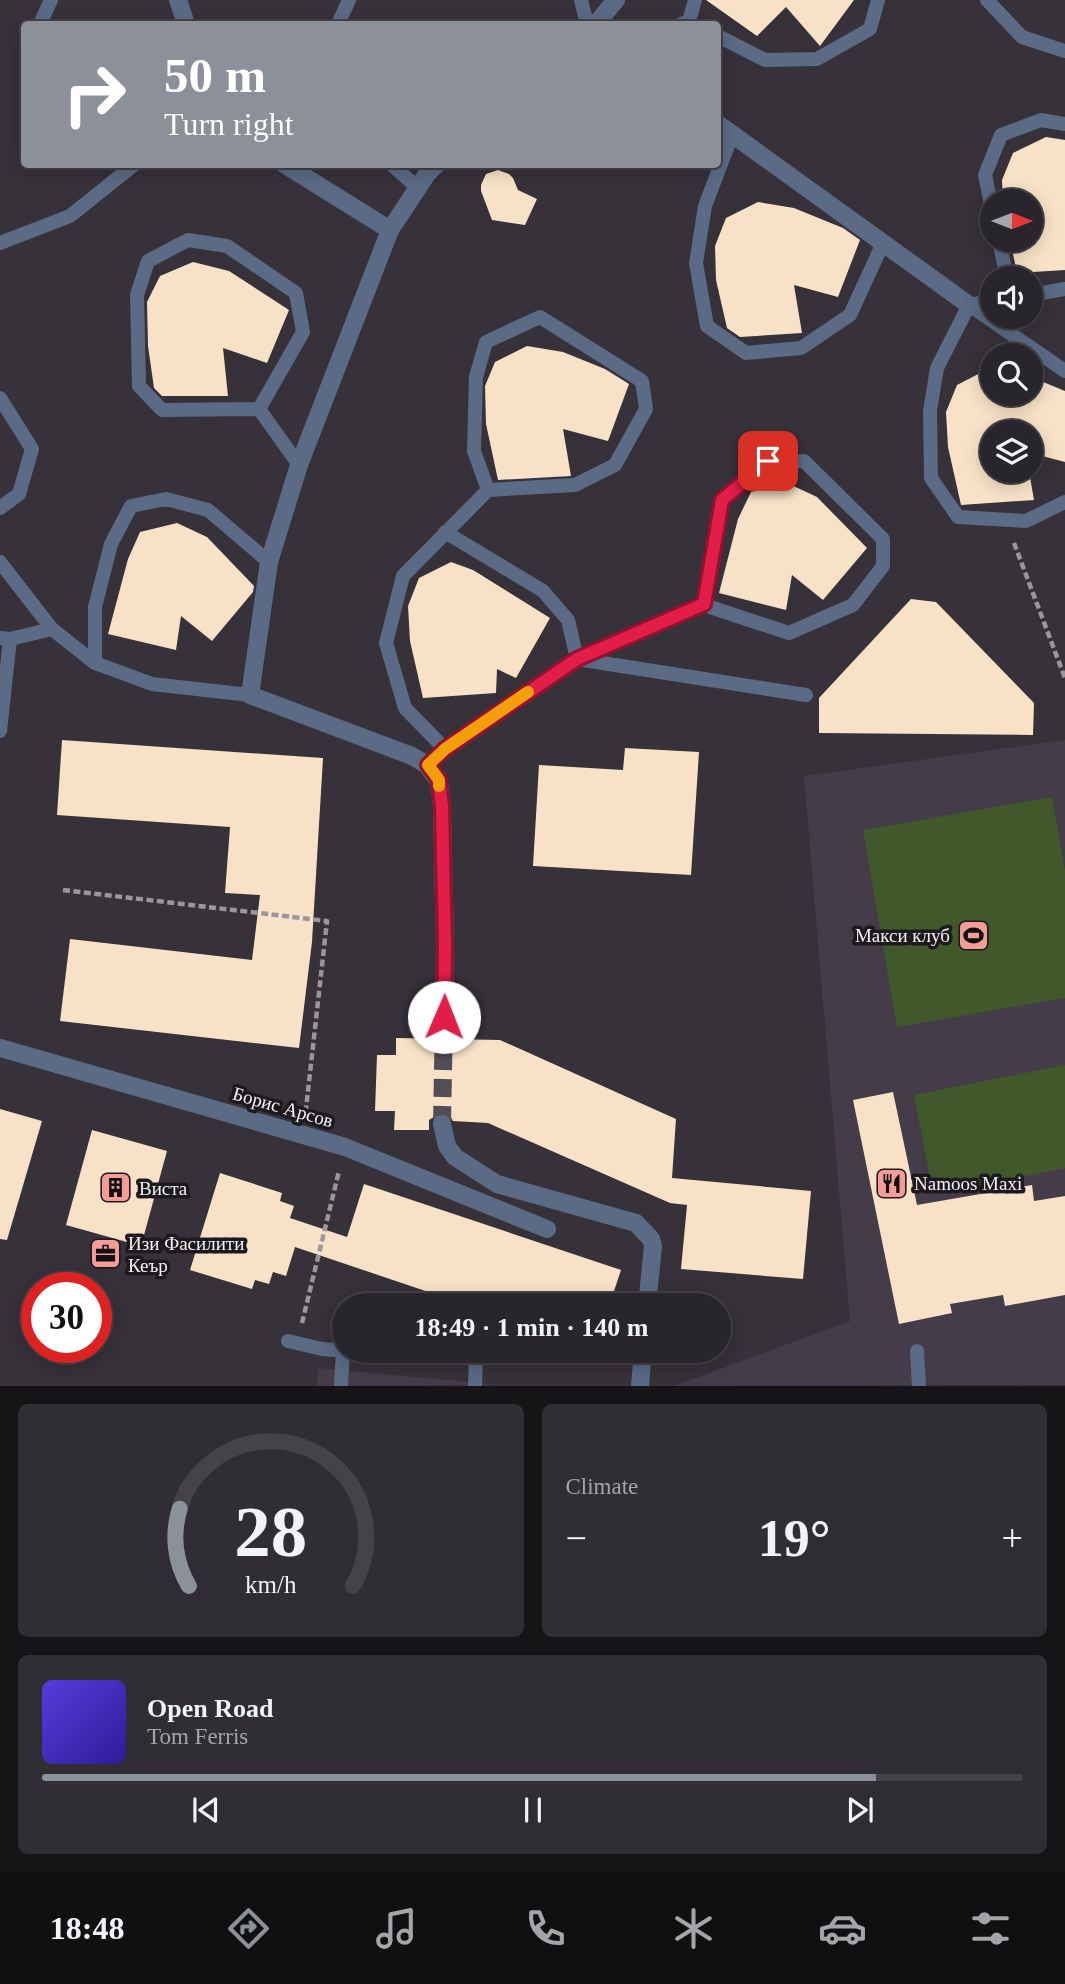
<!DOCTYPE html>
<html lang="en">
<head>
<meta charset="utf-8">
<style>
	:root { --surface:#29252c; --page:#312d34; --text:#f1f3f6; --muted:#a5a5a9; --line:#454248; --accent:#8c9099 }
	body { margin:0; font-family:Georgia,serif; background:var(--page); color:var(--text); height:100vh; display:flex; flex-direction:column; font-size:26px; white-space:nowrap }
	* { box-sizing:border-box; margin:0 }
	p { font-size:23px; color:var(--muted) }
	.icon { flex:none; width:38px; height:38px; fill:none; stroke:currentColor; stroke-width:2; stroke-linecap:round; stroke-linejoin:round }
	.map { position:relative; height:1386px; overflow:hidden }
	.sheet { display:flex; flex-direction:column; gap:18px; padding:18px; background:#171418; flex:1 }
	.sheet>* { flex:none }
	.hud { position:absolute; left:21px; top:21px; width:700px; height:147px; border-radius:7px; box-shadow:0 4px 18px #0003,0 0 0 2px var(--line); background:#8c9099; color:#fff; overflow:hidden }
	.needle { width:46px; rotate:90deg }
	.fabs { position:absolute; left:980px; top:189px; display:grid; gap:14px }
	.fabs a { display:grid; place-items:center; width:63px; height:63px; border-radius:50%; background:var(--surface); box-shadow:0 4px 18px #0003,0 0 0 2px var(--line); font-size:35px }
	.speed { position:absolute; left:21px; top:1272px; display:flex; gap:14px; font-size:35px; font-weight:700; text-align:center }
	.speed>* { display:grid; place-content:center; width:91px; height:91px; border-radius:50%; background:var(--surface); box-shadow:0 4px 18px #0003,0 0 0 2px var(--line); line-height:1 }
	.speed .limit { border:10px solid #d22; background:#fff; color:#111 }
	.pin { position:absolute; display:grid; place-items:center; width:60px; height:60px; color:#fff; margin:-30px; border-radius:14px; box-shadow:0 4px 10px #0006 }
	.me { position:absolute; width:77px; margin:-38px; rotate:1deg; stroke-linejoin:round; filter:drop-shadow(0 0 5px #0008) }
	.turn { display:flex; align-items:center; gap:24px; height:147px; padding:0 28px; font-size:32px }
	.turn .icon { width:91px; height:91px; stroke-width:2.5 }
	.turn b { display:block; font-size:49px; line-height:60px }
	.big { font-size:52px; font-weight:700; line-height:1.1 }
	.sheet .widget { flex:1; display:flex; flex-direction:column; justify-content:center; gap:10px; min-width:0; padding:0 24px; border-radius:10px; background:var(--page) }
	.sheet .dial { align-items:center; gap:0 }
	.dial svg { height:182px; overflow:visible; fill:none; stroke:var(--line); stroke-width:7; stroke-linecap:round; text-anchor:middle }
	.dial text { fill:var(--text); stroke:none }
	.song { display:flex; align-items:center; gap:21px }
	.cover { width:84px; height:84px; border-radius:10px; background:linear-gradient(135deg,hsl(250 70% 55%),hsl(250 70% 35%)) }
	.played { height:7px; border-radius:4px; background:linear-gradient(90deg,var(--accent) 85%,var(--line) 85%) }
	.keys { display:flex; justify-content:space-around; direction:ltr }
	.heat { display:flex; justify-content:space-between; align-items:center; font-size:38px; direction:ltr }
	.sheet .tiles { flex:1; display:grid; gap:18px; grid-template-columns:1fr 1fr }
	.widget:last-child { grid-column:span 2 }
	.trip { position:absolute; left:332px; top:1293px; width:399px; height:70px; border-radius:35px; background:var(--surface); box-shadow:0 4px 18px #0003,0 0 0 2px var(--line); font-weight:700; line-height:70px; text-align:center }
	.tab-bar { display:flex; height:112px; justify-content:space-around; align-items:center; background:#100f12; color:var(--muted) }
	.tab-bar .icon { width:49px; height:49px }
	.tab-bar .active { color:var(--accent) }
	.tab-bar b { font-size:32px; color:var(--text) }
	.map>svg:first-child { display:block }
	.built { fill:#453c4a }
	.green { fill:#41582b }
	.building { fill:#f7e2c7 }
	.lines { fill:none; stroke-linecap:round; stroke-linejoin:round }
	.street-tunnel { stroke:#534e56; stroke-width:18; stroke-dasharray:18 9; stroke-linecap:butt }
	.path { stroke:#9b969d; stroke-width:4.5; stroke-dasharray:7 3.5; stroke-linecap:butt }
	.lane { stroke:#5b6a85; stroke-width:14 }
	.street { stroke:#5b6a85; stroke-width:18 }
	.route-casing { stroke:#92132f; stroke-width:18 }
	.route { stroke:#e11d48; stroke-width:12 }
	.slow { stroke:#f59e0b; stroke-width:12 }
	.labels { text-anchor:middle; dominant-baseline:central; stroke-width:7; stroke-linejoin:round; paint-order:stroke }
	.poi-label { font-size:19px; fill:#f4f0f6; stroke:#1d1a1e; text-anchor:start }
	.street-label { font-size:19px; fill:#f4f0f6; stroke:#1d1a1e }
</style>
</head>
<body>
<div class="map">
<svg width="1065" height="1386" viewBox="0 0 1065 1386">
	<rect width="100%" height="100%" fill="#37313a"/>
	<g class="built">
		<polygon points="1065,740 1065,1385 674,1386 850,1321 804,776"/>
		<polygon points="318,1368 501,1385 317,1386"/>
	</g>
	<g class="green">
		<polygon points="1052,797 1065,871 1065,998 897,1027 863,830"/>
		<polygon points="1065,1065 1065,1168 933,1194 914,1095"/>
	</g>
	<g class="building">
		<polygon points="706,0 854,0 820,46 786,7 757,36"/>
		<polygon points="1046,137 1065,140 1065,270 1017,273 1010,240 1031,240 1031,201 1003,201 1002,180 1013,153"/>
		<polygon points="498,170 509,174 513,178 518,190 537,199 525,225 492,220 481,191 481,185 486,174"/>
		<polygon points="758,202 794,208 843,228 860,240 838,297 794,285 802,333 740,337 727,328 716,280 715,246 726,218"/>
		<polygon points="193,262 229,271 289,310 267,363 223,348 228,396 162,396 154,388 148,346 147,302 160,276"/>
		<polygon points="527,346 563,352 605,369 629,384 608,441 563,429 571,476 498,480 486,424 485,386 495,362"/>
		<polygon points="990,368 992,369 992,394 1031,394 1031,377 1065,391 1065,462 1031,453 1031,432 992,432 992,471 1029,471 1034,500 961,505 948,447 946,412 957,385"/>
		<polygon points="787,483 817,497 867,548 823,600 792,575 786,610 719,593 738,519 751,492"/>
		<polygon points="177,523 207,537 254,586 253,592 212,641 181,616 176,650 108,634 128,559 140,532"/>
		<polygon points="451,562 473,570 550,618 516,678 497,669 496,693 423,698 410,641 408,606 419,578"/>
		<polygon points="911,599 936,602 1034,703 1033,735 819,733 819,698"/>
		<polygon points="62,740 323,758 312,942 299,1048 60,1021 70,939 252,960 260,895 225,893 230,827 57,815"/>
		<polygon points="625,748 699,752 691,875 533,866 539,765 623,770"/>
		<polygon points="396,1038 500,1040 676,1119 672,1178 811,1191 803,1279 681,1269 687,1205 670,1203 488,1123 453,1121 450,1116 440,1113 429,1120 429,1130 394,1130 395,1111 375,1111 377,1055 396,1055"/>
		<polygon points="893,1092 917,1205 1032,1185 1034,1201 1065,1196 1065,1295 1005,1306 1003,1295 950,1304 952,1313 899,1324 853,1100"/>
		<polygon points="0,1109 42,1121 7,1240 0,1239"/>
		<polygon points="92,1130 167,1151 141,1246 66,1225"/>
		<polygon points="220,1173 282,1193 280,1201 294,1206 290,1218 347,1237 364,1184 621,1270 609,1306 470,1306 295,1247 286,1276 273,1272 269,1284 255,1280 252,1289 190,1270"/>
	</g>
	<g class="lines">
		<polyline class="street-tunnel" points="442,1124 444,1017"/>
		<g class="path">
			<polyline points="1014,543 1065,678"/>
			<polyline points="63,890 327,921 306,1109"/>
			<polyline points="302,1323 339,1171"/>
		</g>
		<g class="lane">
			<polyline points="581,0 587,24"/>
			<polyline points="987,0 1022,37 1065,51"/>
			<polyline points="40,24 51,0"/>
			<polyline points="338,24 349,0"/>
			<polyline points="681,24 689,21 695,0"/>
			<polyline points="718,36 765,60 817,59 870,29 878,0"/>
			<polyline points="732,135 705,206 696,263 707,326 746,353 801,348 850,315 883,243"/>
			<polyline points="391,164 418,188"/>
			<polyline points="992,209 985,175 1001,135 1041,120 1065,124"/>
			<polyline points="999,240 1007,278"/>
			<polyline points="0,243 70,216 135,164"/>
			<polyline points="1031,295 1065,289"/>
			<polyline points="969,305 992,301"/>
			<polyline points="1065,371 969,305 937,368 930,411 931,478 958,517 1026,521 1065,502"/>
			<polyline points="0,398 32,449 19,494 0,508"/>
			<polyline points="259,409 303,332 296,293 227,246 188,240 148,261 137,295 139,386 162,410 259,409 299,465"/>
			<polyline points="445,532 543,591 568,620 577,659 806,695"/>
			<polyline points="0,562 52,629 95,663 152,684 250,695"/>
			<polyline points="0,638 10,639 52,629"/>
			<polyline points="95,663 95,607 111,544 131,506 166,499 208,510 269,562"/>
			<polyline points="0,731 10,639"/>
			<polyline points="445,749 405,708 386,643 403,576 488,490 575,485 615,465 646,409 642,381 540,317 486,342 476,377 474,451 488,490"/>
			<polyline points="427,765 445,749 577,659 704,605 789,633 853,605 883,566 883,539 804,461 768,461 722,500 704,605"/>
			<polyline points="288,1341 322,1349 396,1355 476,1357 475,1386"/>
			<polyline points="917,1351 919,1386"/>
			<polyline points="341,1386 343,1351"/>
		</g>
		<g class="street">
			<polyline points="178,0 186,24"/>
			<polyline points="596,24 616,0"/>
			<polyline points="718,124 969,305"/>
			<polyline points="284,164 390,230"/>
			<polyline points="437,164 427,174 390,230 299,465 269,562 250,695 412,756 427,765 439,781 440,788 442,807 445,946 444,1017"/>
			<polyline points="0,1048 345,1147 547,1229"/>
			<polyline points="442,1124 447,1146 455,1157 497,1184 636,1223 651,1239 653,1246 647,1306"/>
			<polyline points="640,1386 643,1351"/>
		</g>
	</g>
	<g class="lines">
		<defs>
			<polyline id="route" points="444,1017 445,946 442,807 439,780 428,765 445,749 577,659 704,604 722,500 768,461"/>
		</defs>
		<use href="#route" class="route-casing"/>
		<use href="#route" class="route"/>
		<polyline class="slow" points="439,786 439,780 428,765 445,749 528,692"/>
	</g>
	<defs>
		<symbol id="stadium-square" viewBox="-11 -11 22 22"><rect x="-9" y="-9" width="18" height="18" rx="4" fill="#f59b98" stroke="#1d1a1e"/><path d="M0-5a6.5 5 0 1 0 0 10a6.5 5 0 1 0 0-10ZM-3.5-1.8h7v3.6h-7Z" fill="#111"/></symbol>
		<symbol id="restaurant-square" viewBox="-11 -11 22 22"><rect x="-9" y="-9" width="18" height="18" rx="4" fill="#f59b98" stroke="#1d1a1e"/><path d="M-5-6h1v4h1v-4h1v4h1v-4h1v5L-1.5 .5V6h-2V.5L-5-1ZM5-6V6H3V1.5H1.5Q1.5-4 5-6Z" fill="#111"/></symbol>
		<symbol id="building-square" viewBox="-11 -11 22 22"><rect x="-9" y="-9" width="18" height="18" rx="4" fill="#f59b98" stroke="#1d1a1e"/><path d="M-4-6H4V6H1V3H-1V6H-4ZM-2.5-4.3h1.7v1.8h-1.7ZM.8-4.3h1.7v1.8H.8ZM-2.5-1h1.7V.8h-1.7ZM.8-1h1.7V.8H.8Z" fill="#111"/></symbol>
		<symbol id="office-square" viewBox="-11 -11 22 22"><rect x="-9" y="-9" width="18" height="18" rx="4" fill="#f59b98" stroke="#1d1a1e"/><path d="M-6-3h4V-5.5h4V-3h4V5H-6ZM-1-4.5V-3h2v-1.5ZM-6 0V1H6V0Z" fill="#111"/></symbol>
	</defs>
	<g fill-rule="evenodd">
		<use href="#stadium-square" x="956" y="918" width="35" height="35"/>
		<use href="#restaurant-square" x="874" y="1166" width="35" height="35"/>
		<use href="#building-square" x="98" y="1170" width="35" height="35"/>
		<use href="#office-square" x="88" y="1236" width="35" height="35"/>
	</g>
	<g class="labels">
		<g class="poi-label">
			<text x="950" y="935" text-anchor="end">Макси клуб</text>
			<text x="914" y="1183">Namoos Maxi</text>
			<text x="139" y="1188">Виста</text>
			<text x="128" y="1243">Изи Фасилити<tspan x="128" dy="22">Кеър</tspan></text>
		</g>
		<g class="street-label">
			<text transform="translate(283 1107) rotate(16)">Борис Арсов</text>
		</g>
	</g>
</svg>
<div class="fabs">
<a><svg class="needle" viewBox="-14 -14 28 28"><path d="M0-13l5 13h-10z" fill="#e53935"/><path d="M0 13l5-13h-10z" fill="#a5a5a9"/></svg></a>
<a><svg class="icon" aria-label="sound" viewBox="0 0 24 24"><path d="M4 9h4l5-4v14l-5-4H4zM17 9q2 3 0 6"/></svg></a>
<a><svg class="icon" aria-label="search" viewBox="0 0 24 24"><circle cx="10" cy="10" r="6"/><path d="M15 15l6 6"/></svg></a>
<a><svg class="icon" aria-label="layers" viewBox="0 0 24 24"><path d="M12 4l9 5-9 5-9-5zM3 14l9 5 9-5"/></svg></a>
</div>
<div class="speed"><div class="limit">30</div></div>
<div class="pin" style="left:768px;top:461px;background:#d93025"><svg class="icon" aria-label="arrive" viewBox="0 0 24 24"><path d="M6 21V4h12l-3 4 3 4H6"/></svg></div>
<svg class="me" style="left:444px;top:1017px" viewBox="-20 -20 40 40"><circle r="19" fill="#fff"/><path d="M0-13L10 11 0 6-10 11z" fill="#e11d48"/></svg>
<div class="trip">18:49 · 1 min · 140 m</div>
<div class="hud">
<div class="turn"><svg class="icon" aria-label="right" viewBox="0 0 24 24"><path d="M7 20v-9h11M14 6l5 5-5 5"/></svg><div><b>50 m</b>Turn right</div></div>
</div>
</div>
<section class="sheet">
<div class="tiles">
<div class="widget dial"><svg viewBox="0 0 100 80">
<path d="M14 69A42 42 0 1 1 86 69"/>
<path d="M14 69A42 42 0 0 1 10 35" stroke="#8c9099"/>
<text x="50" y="56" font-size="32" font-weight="700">28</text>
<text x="50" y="72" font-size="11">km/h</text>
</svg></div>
<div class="widget"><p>Climate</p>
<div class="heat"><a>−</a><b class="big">19°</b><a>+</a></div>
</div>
<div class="widget">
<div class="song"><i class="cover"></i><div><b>Open Road</b><p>Tom Ferris</p></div></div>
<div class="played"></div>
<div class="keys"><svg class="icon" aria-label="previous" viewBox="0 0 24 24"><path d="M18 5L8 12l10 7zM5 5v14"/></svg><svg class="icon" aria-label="pause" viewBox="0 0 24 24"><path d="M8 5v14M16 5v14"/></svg><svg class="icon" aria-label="next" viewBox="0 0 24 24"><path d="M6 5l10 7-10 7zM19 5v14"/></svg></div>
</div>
</div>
</section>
<nav class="tab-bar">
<b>18:48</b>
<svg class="icon active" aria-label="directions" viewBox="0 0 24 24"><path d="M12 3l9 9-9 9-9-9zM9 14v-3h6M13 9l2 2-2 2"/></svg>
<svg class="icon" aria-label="music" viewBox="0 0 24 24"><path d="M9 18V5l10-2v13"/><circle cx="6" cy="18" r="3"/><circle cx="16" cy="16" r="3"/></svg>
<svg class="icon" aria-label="phone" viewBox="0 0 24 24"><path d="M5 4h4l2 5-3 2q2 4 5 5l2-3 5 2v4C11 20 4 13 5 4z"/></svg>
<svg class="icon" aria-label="climate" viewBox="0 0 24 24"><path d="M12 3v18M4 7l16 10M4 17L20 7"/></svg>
<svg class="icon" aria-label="car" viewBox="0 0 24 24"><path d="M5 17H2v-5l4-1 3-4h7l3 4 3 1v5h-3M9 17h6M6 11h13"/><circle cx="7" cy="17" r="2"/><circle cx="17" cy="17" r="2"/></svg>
<svg class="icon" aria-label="filters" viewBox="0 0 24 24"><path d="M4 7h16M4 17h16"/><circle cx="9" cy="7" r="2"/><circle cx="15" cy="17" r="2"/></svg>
</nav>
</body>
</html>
